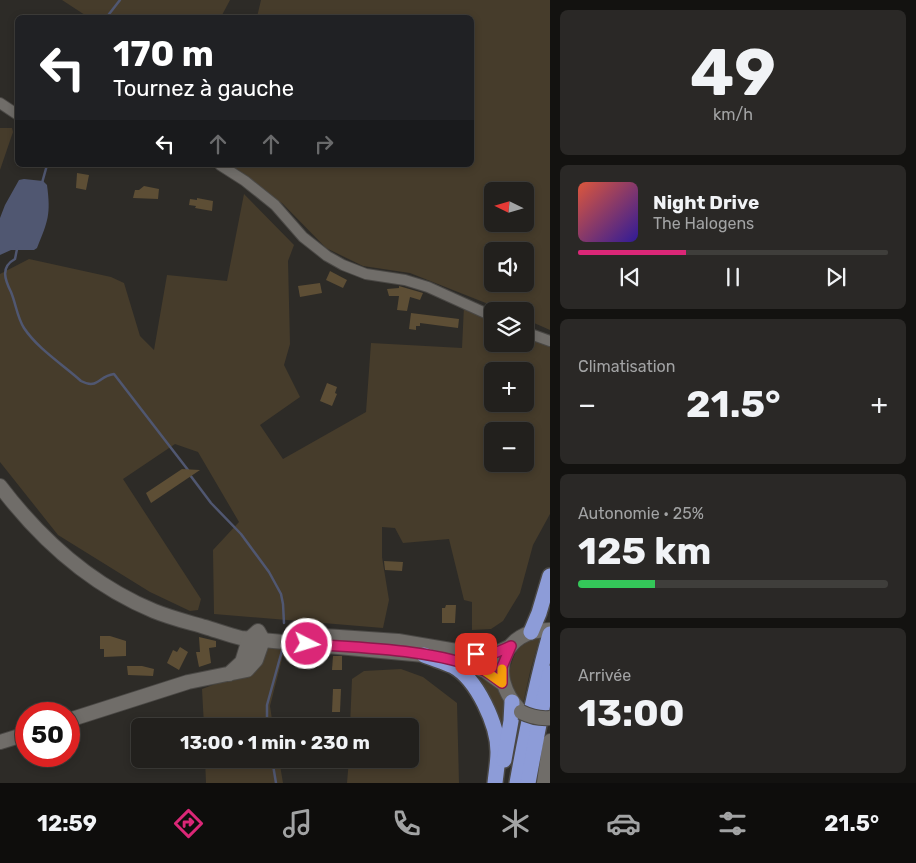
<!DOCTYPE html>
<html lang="fr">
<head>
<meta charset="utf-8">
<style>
	:root { --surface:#22201d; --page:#2a2826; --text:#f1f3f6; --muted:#a2a3a4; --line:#3f3e3b; --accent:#db2777 }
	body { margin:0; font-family:Rubik,sans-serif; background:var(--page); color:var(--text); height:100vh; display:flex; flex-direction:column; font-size:19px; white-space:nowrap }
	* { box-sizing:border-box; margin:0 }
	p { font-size:16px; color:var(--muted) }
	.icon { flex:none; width:28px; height:28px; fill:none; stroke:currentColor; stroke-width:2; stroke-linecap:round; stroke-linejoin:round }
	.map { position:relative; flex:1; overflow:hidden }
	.side { display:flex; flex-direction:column; gap:10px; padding:10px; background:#131210; width:366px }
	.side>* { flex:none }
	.guide { position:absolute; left:15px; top:15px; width:459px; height:152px; border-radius:8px; box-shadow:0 2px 8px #0003,0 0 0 1px var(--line); background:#202124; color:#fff; overflow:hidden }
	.needle { width:32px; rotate:275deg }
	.buttons { position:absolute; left:484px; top:182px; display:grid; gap:10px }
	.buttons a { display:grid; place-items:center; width:50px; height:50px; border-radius:8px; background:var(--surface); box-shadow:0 2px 8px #0003,0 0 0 1px var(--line); font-size:25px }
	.speed { position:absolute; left:15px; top:702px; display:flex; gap:10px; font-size:25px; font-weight:700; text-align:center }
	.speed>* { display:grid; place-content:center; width:65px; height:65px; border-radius:50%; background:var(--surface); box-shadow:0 2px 8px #0003,0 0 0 1px var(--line); line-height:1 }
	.speed .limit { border:8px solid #d22; background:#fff; color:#111 }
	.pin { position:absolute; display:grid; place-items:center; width:42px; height:42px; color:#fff; margin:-21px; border-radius:10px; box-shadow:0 2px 8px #0006 }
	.me { position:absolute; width:55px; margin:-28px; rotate:95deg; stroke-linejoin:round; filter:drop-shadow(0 0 4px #0008) }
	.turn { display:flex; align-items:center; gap:18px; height:105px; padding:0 15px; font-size:22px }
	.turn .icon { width:65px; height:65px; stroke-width:2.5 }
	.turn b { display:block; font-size:35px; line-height:42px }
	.lanes { display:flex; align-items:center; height:48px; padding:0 15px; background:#0003; justify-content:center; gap:25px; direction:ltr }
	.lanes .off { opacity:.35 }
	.big { font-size:38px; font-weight:700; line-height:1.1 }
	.side .card { flex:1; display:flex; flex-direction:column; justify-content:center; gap:8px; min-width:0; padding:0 18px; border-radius:8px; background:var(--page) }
	.side .dial { align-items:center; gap:0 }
	.dial b { font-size:65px; line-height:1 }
	.song { display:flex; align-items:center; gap:15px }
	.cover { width:60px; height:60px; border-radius:8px; background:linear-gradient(135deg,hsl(10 70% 55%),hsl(250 70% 35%)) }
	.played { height:5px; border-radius:2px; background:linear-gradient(90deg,var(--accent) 35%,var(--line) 35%) }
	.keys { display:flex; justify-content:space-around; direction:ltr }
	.heat { display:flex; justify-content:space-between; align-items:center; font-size:28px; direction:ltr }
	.charge { height:8px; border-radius:4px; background:linear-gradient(90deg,#34c759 25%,var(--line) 0) }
	.trip { position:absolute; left:131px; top:718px; width:288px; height:50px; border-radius:8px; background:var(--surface); box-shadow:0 2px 8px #0003,0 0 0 1px var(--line); font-weight:700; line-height:50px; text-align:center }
	.tab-bar { display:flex; height:80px; justify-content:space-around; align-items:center; background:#0e0d0c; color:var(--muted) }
	.tab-bar .icon { width:35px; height:35px }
	.tab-bar .selected { color:var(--accent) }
	.tab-bar b { font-size:22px; color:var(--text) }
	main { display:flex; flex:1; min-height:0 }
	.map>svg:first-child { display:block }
	.green { fill:#463c2b; fill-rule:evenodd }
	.water { fill:#505771 }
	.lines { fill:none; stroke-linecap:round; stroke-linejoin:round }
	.stream { stroke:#505771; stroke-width:2.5 }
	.building { fill:#5d4e35 }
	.street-casing { stroke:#4a4845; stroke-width:12 }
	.secondary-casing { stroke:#4a4845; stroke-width:16 }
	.highway-casing { stroke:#4a4845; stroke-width:18 }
	.street { stroke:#706d69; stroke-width:10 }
	.secondary { stroke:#706d69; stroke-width:14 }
	.highway { stroke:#8d9cd8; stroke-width:15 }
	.secondary-bridge-casing { stroke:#4a4845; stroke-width:16; stroke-linecap:butt }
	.secondary-bridge { stroke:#706d69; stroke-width:14 }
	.route-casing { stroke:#8e194d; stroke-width:12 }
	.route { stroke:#db2777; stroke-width:9 }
	.slow { stroke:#f59e0b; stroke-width:9 }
</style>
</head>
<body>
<main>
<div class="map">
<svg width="550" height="783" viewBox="0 0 550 783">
	<rect width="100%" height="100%" fill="#2d2b27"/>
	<g class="green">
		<polygon points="62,0 230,0 221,17 88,17"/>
		<path d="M261,0h289v330l-25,-11v-8h-19l-96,-38 -47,-7 -37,-18 -43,-44 -56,-39h244v-147l-214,-1zM492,191h33v33h-33zM492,251h33v33h-33z"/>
		<polygon points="0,128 12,128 13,132 0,170"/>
		<path d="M244,194l50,51 -6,16 2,83 -6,21 16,32 -40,28 23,34 83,-47 5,-69 91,5 2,-42 28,14v24h33v-9l25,10v169l-17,31 -13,48 -17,28 -12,8 -19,1v-28l-8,-2 -15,-61 -46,4 -8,-15 -13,-1v30l7,43 -6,28 -169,-14 -1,-64 26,-28 -41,-70 -23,-8 -52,35 78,120 -3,11 -8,1 -40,-19 -92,-57 -58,-73v-188l29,-15 82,18 13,6 16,53 14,14 13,-75 60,6zM492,371h33v33h-33zM492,431h33v33h-33z"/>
		<path d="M540,637l-10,35 -7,32 -16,-23c6,-23 6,-37 33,-44z"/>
		<polygon points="272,645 285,647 270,706 273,726 204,726 202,689 226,680 267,648"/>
		<polygon points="401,669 423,677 457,703 459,783 347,783 349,759 410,759 410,726 350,726 352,679 364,671"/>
		<polygon points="479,673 498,688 502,698 507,705 501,733 474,676"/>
		<polygon points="205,759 279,759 283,783 206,783"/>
	</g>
	<path class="water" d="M24,179l19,2 4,4c4,30 1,36 -10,63l-3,2h-23l-11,5v-37l5,-13 14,-25z"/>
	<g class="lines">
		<g class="stream">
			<polyline points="106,18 120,0"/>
			<polyline points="42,183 47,165"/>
			<path d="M17,249l-2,10c-15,8 -10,21 -4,33 5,12 6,25 13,36 14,21 38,36 57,53 17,9 17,-5 33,-7l74,96"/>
			<polyline points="190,475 211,503 241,534 269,572 281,594 283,604 284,623"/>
			<polyline points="267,726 267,705 283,647"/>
			<polyline points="272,759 276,783"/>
		</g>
	</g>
	<g class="building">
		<polygon points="77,173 89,175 86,190 76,188"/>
		<polygon points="144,186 159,189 158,199 133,198 135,190 139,190"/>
		<polygon points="197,198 213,201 212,211 195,208 196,206 189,205 190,199 197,200"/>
		<polygon points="330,271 347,280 343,288 326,280"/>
		<polygon points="320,283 322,293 300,297 298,286"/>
		<polygon points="399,286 423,293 420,300 410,297 407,311 397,310 399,296 389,296 387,289 399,288"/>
		<polygon points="411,313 459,319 458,328 420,323 420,326 416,326 416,330 409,329"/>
		<polygon points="327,383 337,387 335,393 337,394 332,406 320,401"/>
		<polygon points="182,469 200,470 151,503 146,493"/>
		<polygon points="384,561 403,562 402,571 385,570"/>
		<polygon points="446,605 456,605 455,623 442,623 442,608 445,608"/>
		<polygon points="100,636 110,636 126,641 126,656 104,657 104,649 100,649"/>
		<polygon points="199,637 216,641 216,647 209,648 211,663 199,667 196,652 200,652"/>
		<polygon points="180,647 188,652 179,670 167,663 173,650 177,652"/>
		<polygon points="293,652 319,654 319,660 292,658"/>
		<polygon points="333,656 342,656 342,670 332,670"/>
		<polygon points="127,666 142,666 154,669 153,676 128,675"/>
		<polygon points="333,689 341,689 340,712 332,712"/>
	</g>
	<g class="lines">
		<defs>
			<g id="street">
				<polyline points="0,103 18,115"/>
				<polyline points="220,165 245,181 275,205 303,237 327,256 343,265 366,274 405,280 428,287 492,316"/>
				<polyline points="525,332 550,341"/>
			</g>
			<g id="secondary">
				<path d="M0,486c41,54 91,99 154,125 17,7 34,11 51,16 13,4 24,8 36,11l183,17 41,8 20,8 17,12"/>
				<polyline points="310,635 398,641 486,656 494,654 511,646"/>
				<path d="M519,709c-32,-33 -17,-80 31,-79"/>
				<polyline points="69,720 188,682 247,670 256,660 263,640 258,631 249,639 242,662 229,674"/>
				<polyline points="0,742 26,734"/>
				<polyline points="544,783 550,741"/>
			</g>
			<g id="highway">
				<polyline points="531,632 539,613 550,576"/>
				<path d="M424,655c10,4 20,7 29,11 24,13 45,59 45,86 0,10 -2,21 -3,31"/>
				<polyline points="504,760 511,721 512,702"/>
				<path d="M517,783c9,-50 19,-100 33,-149"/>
				<polyline points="528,783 543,703 550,673"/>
			</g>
		</defs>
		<use href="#street" class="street-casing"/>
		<use href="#secondary" class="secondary-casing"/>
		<use href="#highway" class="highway-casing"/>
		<use href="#street" class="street"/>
		<use href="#secondary" class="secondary"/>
		<use href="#highway" class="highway"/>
		<defs>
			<path id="secondary-bridge" d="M521,712c10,5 18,7 29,6"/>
		</defs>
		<use href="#secondary-bridge" class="secondary-bridge-casing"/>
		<use href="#secondary-bridge" class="secondary-bridge"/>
	</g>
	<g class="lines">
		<defs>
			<path id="route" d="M307,644c53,4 127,5 176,26 7,3 13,9 19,13v-16l9,-21c-13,6 -21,10 -35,8"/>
		</defs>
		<use href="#route" class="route-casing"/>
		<use href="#route" class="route"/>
		<polyline class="slow" points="466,664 485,671 502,683 502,669"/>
	</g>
</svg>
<div class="buttons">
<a><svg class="needle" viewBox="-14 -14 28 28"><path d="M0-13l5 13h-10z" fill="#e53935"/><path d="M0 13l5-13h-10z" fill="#a2a3a4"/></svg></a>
<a><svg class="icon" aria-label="sound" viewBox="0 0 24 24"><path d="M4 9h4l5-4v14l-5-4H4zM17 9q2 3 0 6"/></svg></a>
<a><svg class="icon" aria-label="layers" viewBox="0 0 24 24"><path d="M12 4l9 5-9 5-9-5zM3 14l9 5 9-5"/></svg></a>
<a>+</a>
<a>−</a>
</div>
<div class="speed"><div class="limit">50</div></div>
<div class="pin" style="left:476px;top:654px;background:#d93025"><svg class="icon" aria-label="arrive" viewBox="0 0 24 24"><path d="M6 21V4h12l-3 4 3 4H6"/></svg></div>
<svg class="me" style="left:307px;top:644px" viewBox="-20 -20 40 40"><circle r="17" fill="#db2777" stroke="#fff" stroke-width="3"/><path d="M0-11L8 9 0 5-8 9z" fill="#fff"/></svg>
<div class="trip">13:00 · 1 min · 230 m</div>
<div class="guide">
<div class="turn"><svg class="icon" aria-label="left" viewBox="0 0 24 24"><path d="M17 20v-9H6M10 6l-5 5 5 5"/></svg><div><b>170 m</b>Tournez à gauche</div></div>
<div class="lanes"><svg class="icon" aria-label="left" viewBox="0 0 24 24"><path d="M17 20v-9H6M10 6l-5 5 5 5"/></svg><svg class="icon off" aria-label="ahead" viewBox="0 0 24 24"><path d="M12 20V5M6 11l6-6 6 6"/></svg><svg class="icon off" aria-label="ahead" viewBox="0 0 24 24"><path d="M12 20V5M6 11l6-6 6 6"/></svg><svg class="icon off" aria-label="right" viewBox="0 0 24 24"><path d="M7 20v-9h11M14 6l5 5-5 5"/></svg></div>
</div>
</div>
<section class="side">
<div class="card dial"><b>49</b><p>km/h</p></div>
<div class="card">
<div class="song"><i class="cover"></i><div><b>Night Drive</b><p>The Halogens</p></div></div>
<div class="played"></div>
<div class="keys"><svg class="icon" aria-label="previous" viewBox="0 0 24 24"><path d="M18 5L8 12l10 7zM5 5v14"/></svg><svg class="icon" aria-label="pause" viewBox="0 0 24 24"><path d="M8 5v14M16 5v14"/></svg><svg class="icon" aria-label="next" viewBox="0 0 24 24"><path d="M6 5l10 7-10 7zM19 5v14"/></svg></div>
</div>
<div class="card"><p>Climatisation</p>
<div class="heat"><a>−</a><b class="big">21.5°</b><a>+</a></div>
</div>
<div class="card"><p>Autonomie · 25%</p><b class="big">125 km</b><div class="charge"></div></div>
<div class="card"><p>Arrivée</p><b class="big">13:00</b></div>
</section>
</main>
<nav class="tab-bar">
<b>12:59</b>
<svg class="icon selected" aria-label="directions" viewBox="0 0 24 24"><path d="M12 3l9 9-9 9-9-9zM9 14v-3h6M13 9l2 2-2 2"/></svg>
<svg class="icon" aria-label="music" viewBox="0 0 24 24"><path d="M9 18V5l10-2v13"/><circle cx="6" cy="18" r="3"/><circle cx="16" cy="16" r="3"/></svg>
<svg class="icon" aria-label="phone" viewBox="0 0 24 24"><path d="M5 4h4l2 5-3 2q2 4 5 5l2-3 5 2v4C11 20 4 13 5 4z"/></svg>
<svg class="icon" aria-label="climate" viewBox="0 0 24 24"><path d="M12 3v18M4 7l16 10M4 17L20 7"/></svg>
<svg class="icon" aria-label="car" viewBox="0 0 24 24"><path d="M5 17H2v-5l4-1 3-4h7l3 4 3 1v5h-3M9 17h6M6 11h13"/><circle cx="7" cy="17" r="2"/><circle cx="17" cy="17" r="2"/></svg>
<svg class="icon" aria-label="filters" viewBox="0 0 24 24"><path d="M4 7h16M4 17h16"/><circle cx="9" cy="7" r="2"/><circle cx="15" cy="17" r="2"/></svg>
<b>21.5°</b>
</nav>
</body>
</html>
